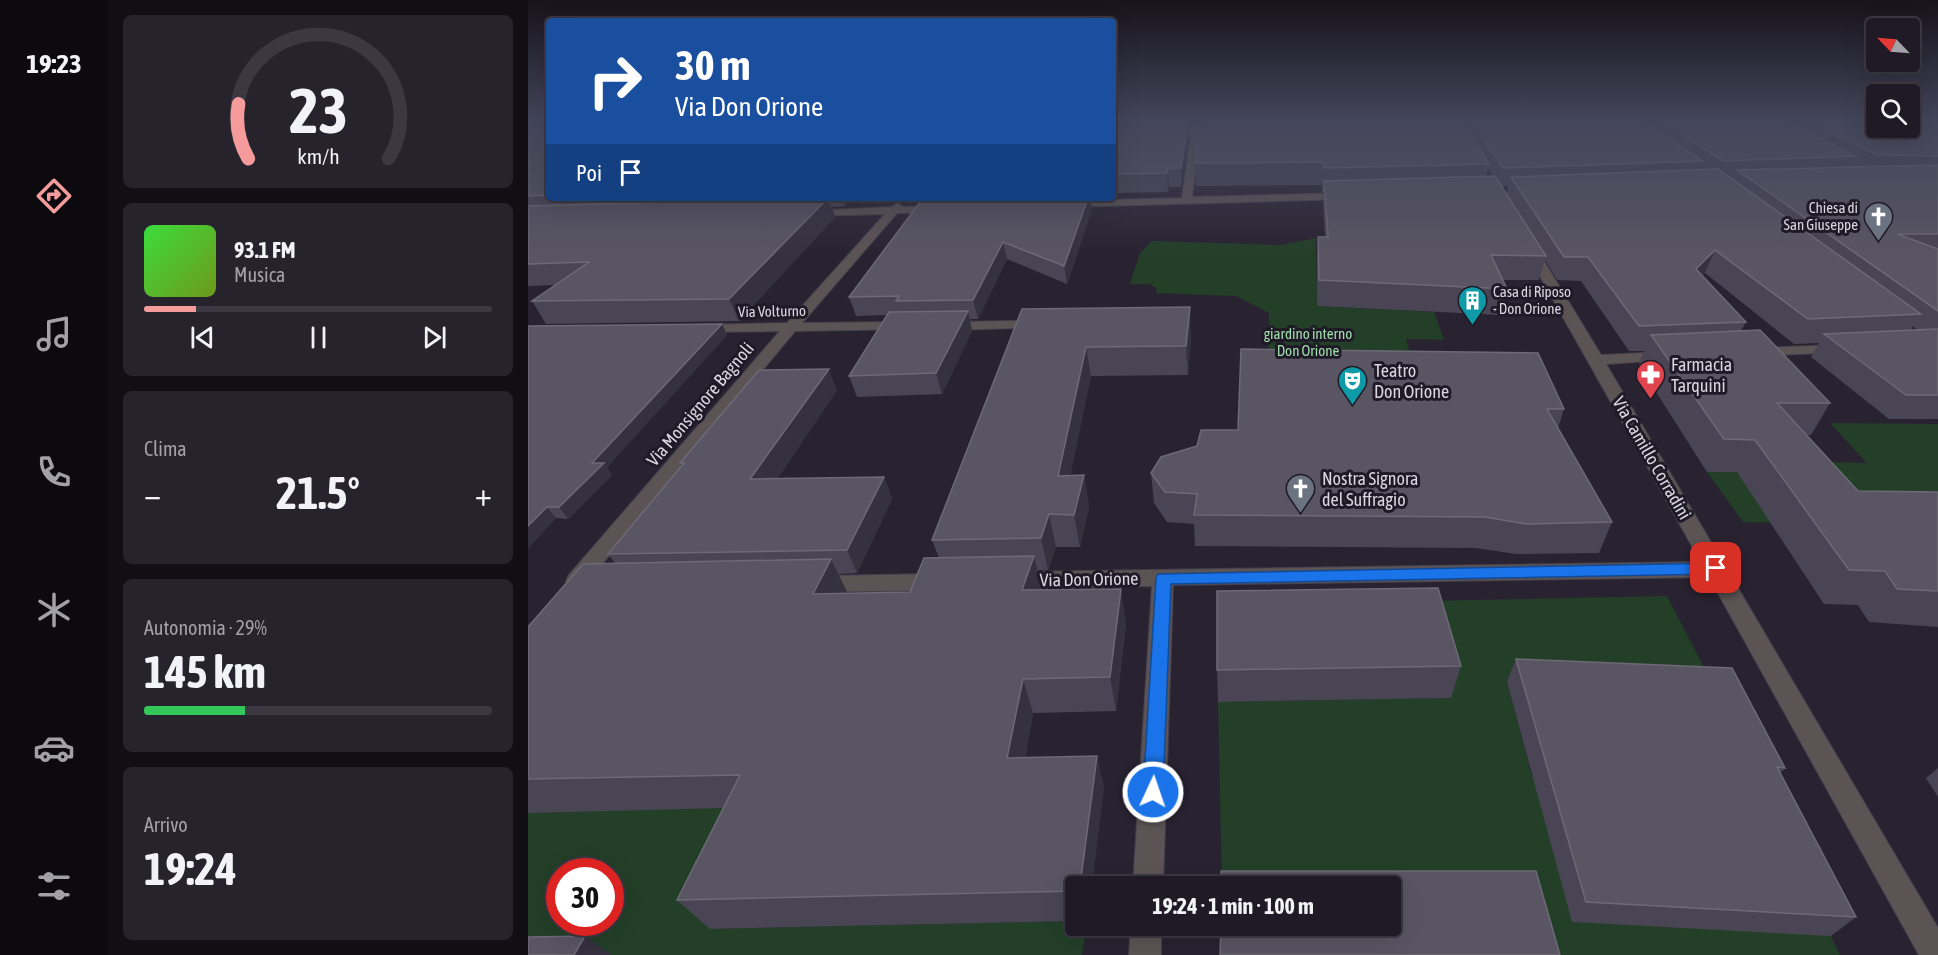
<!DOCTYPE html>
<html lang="it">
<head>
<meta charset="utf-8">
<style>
	:root { --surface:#1f1a25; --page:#27232d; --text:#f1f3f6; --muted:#a1a1a7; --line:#3c3842; --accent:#f59b9b }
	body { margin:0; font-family:"Asap Condensed",sans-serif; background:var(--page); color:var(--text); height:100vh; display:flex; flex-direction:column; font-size:22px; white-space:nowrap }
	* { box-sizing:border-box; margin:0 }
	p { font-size:20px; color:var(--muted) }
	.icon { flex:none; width:33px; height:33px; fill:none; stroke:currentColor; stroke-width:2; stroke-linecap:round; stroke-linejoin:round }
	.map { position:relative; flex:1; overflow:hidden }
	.drawer { display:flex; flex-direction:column; gap:15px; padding:15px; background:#110e14; width:420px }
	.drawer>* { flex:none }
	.guide { position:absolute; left:18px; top:18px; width:570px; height:183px; border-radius:6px; box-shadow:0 6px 24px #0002,0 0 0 2px var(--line); background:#1a4fa0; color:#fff; overflow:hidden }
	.needle { width:39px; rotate:295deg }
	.controls { position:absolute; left:1338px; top:18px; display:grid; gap:12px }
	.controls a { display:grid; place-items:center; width:54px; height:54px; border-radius:6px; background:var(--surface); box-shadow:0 6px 24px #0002,0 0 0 2px var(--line); font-size:30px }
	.speed { position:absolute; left:18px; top:858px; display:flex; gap:12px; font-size:30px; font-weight:700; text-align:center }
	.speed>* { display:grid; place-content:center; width:78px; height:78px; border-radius:50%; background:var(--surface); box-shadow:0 6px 24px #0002,0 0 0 2px var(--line); line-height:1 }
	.speed .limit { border:9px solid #d22; background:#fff; color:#111 }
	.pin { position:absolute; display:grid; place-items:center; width:51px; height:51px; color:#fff; margin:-26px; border-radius:12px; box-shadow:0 3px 9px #0006 }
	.me { position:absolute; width:66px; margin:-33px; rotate:3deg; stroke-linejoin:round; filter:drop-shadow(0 0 4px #0008) }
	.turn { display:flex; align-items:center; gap:21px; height:126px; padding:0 30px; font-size:27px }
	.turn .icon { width:78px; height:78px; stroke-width:2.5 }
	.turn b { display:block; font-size:42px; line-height:51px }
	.then { display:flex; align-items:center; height:57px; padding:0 30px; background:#0003; gap:12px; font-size:22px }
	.big { font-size:45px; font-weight:700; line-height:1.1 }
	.drawer .tile { flex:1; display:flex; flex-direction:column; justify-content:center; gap:9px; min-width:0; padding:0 21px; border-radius:9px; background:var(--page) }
	.drawer .dial { align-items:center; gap:0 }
	.dial svg { height:156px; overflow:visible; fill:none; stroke:var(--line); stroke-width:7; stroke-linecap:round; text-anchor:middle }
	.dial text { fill:var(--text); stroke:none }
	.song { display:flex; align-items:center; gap:18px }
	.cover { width:72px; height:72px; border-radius:9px; background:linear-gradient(135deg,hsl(120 70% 55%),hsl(80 70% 35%)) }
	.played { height:6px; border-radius:3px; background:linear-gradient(90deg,var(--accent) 15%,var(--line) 15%) }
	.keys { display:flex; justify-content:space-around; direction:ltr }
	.heat { display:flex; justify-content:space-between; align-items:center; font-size:33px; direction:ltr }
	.charge { height:9px; border-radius:4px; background:linear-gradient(90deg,#34c759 29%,var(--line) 0) }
	.trip { position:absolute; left:537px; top:876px; width:336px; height:60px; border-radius:6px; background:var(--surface); box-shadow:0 6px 24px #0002,0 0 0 2px var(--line); font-weight:700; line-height:60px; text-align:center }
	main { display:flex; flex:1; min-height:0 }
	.dock { display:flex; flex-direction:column; width:108px; justify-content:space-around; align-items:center; background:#0c0a0f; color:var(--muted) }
	.dock .icon { width:42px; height:42px }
	.dock .active { color:var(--accent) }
	.dock b { font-size:27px; color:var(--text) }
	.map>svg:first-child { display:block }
	.green { fill:#233f28; fill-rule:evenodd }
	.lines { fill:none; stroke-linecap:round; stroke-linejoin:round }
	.minor-casing { stroke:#45404d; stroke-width:2 }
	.minor { fill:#5c5354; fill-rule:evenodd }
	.wall { fill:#4a4554; fill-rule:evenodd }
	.shaded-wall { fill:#36313f }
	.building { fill:#595563; stroke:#6e6976; stroke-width:1.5 }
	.route { fill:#1a73e8; stroke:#114b97; stroke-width:1.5 }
	.labels { text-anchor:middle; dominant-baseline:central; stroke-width:6; stroke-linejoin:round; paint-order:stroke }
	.far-poi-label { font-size:15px; fill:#dad6e0; stroke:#1f1a27; text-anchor:end }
	.far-street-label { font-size:15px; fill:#dad6e0; stroke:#1f1a27 }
	.far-park-label { font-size:15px; fill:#9fddaa; stroke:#1f1a27 }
	.poi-label { font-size:18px; fill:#dad6e0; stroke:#1f1a27; text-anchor:start }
	.street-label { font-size:18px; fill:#dad6e0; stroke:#1f1a27 }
</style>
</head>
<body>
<main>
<nav class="dock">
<b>19:23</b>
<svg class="icon active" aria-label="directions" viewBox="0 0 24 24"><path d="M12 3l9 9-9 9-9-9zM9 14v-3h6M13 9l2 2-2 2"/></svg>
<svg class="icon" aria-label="music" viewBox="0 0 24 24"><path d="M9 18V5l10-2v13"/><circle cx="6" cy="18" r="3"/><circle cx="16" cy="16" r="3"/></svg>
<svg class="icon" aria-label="phone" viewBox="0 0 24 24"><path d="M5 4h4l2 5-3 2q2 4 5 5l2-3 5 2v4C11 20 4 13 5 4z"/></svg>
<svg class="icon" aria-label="climate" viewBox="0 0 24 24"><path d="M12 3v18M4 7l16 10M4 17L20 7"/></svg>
<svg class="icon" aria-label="car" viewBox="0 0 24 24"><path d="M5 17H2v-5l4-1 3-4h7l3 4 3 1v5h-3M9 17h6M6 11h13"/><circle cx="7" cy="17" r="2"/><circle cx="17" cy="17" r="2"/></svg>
<svg class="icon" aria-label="filters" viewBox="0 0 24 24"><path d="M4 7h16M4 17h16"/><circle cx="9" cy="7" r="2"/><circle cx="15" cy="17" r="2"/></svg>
</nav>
<section class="drawer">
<div class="tile dial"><svg viewBox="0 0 100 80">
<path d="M14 69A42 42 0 1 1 86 69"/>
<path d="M14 69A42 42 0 0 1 9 41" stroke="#f59b9b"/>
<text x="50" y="56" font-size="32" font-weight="700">23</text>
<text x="50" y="72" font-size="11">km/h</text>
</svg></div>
<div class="tile">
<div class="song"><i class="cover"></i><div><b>93.1 FM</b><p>Musica</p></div></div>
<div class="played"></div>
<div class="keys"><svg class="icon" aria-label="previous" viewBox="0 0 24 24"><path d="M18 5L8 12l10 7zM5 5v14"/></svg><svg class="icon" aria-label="pause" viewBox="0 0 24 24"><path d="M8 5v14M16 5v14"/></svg><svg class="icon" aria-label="next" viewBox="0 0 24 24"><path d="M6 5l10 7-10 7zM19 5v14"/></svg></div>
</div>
<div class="tile"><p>Clima</p>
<div class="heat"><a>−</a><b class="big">21.5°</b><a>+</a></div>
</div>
<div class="tile"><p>Autonomia · 29%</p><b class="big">145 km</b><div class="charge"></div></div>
<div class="tile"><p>Arrivo</p><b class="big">19:24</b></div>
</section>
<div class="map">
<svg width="1410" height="955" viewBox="0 0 1410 955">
	<rect width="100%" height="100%" fill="#292331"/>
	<g class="green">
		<polygon points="788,238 789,306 906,312 916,340 878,339 886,367 740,377 741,313 708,296 628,293 629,289 622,284 602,284 612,253 624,241 753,245"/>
		<polygon points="1302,423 1410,424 1410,505 1382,525 1215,522 1179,472 1263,473 1254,461 1339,463"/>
		<polygon points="1139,596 1188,691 979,682 1004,777 1043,779 1303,936 1312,955 1016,955 862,886 694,886 690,702 922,698 899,601"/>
		<path d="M261,628l-79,301 365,-8 1,5h11l-5,29h-554v-142zM32,872h50v50h-50z"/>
	</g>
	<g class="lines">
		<defs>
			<g id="minor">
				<polygon points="665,121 673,121 672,129 695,129 699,131 695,133 672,133 664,197 820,193 825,196 820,199 539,207 534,204 539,201 654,198 663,133 636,133 632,131 636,129 664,129"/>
				<polygon points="370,203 375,207 409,206 414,209 409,212 369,213 274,323 376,322 383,326 381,329 267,331 55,587 48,589 41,587 38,581 41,575 252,331 173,332 168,331 166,328 168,325 259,323 357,214 281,216 277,215 277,211 363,207"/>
				<polygon points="1002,245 1008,248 1073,355 1138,352 1145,356 1138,360 1078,364 1410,928 1410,955 1391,955 1181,577 645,585 635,886 605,886 624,586 488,588 481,585 478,580 481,575 488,572 1173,562 996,248"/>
				<polygon points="488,321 493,322 495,325 493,328 419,330 412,326 419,322"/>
				<polygon points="1309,345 1316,349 1314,352 1229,356 1222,352 1229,348"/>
				<polygon points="409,574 416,576 419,582 416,588 409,590 290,592 283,590 280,584 283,578 290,576"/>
				<polygon points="603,926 633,926 633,955 601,955"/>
			</g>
		</defs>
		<use href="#minor" class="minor-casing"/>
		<use href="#minor" class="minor"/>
	</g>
	<g class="wall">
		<polygon points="0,121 21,121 21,198 324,198 317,206 304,207 307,217 211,321 18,324 4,301 27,285 0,286"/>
		<polygon points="585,121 664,121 662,127 660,127 660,136 653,187 641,187 640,192 585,193"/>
		<path d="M673,121h737v298h-49l-78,-62 8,-14 -25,1 -89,-71 -3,3 44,46 -5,9 89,72 -19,32h-4l51,56 80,1v135l-69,-5 -11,-17 -34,-1 -87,-132h-30l-68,-107 5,-14h-15l-48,-70 -24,-1 -12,-20 -6,20h-36l4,9 -6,26 -184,-9v-45l1,-24h7l-2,-35 1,-10h-2v-7l-126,1 -1,-23zM960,169l4,7h-6zM980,186l-1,8 -5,-7zM1385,326l4,4h-6z"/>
		<polygon points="395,198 566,198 562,199 564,209 539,284 479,259 450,319 442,319 444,331 414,394 329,397 321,376 359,315 328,316 321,297"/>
		<polygon points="494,309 663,335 660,375 563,376 542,475 556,475 561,507 552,547 528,547 520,570 509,570 514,590 598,623 588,711 505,713 497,758 569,756 576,789 548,886 548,921 182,929 149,900 195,808 0,813 0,627 87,563 80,554 153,466 152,463 309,390 249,479 356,477 364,499 329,573 310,574 320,593 382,592 411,558 404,540"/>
		<polygon points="194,324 199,335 79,467 84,475 40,519 28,518 0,548 0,326"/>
		<polygon points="713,349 1036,409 1030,428 1084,522 1071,553 988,554 948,548 667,546 666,524 639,522 626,503 623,473 669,446 710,430"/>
		<polygon points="988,659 1257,768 1252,773 1328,917 1303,936 1044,922 979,682"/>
		<polygon points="933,666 923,698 690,702 689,670"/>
		<polygon points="1410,768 1410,797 1398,778"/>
	</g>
	<g class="shaded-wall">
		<polygon points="660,121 660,136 653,187 653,168"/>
		<polygon points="640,168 641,187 640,192 639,173"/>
		<polygon points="300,198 307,217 211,321 201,299"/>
		<polygon points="314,198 324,198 317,206"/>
		<polygon points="560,198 562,198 564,209 539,284 536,266"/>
		<polygon points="475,242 479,259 450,319 445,300"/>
		<polygon points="1187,250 1177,273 1158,293 1168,269"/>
		<polygon points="662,307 663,335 660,375 658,346"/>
		<polygon points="440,311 444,331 414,394 408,373"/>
		<polygon points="194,324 199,335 79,467 84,475 40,519 31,507 64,463"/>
		<polygon points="558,347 563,376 536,507 530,476"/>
		<polygon points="301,369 309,390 234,502 222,479"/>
		<polygon points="556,475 561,507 552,547 546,515"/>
		<polygon points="356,477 364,499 329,573 319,550"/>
		<polygon points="19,507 28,518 0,548 0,526"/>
		<polygon points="521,514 528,547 520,570 513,538"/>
		<polygon points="506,556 514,590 494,590"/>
		<polygon points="303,559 320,594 285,594"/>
		<polygon points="593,589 598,623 588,711 582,677"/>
		<polygon points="495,679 505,713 491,791 479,758"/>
		<polygon points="569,756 576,789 564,886 552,886"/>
		<polygon points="57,936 84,955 46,955"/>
	</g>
	<g class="building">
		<polygon points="0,121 21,121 21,195 0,196"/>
		<polygon points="585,121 660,121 653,168 640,168 639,173 585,174"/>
		<polygon points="673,121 934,121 961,164 796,168 795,162 667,163"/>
		<polygon points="943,121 1114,121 1175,161 975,168"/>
		<polygon points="1133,121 1258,121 1327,156 1195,161"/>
		<polygon points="1278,121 1348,121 1348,128 1382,128 1382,121 1410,121 1410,156 1349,155"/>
		<polygon points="1410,165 1410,234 1369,234 1410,249 1410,311 1209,170"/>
		<polygon points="1190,169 1393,314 1280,319 1187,250 1168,269 1218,322 1111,326 1060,257 1036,257 983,177"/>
		<polygon points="967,176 1018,256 963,255 979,289 791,280 790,237 800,237 796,181"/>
		<polygon points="281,198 300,198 201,299 4,301 61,262 0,264 0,206"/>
		<polygon points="395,198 560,198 536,266 475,242 445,300 368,301 371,296 321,297"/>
		<polygon points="662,307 658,346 558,347 530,476 556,475 546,515 521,514 513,538 404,540 494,309"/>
		<polygon points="440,311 408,373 321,376 361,312"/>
		<polygon points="194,324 64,463 76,463 31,507 19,507 0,526 0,326"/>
		<polygon points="1409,329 1410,329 1410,395 1378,395 1296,334"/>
		<polygon points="1232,330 1302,403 1249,403 1330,491 1410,492 1410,591 1369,589 1357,571 1321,570 1227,440 1196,439 1123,335"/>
		<polygon points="713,349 1010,353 1036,409 1019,409 1084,522 998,524 957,517 666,515 669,494 637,492 623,473 633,457 669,446 673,430 710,430"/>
		<polygon points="301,369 222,479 356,477 319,550 80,554 156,463 152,463 231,370"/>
		<polygon points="506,556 494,590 593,589 582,677 495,679 479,758 569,756 552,886 548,886 548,891 149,900 212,775 0,779 0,627 55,564 303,559 285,594 382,592 396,558"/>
		<polygon points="910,588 933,666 689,670 689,591"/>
		<polygon points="988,659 1204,668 1257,768 1249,767 1328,917 1058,902"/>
		<polygon points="693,871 1008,871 1032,955 692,955 693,926 862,926 862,886 693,886"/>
		<polygon points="57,936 46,955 0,955 0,937"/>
	</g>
	<linearGradient id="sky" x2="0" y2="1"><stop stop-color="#17131b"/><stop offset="0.47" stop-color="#43455a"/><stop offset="1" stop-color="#43455a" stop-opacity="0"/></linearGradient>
	<rect width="1410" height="255" fill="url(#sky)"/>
	<polygon class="route" points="1188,563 1193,564 1195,568 1193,573 1188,574 643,584 635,792 632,799 625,802 618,799 615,792 628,578 630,574"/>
	<defs>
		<symbol id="church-pin" viewBox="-11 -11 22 30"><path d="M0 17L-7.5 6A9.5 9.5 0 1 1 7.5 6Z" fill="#6b7280" stroke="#1f1a27"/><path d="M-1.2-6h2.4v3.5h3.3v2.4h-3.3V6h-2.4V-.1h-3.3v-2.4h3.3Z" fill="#fff"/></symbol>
		<symbol id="building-pin" viewBox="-11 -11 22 30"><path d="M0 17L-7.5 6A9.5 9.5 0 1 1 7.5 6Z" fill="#0f9aa8" stroke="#1f1a27"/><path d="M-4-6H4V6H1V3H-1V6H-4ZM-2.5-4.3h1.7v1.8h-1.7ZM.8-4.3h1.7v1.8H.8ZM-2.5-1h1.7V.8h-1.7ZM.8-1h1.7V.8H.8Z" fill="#fff"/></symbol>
		<symbol id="pharmacy-pin" viewBox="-11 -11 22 30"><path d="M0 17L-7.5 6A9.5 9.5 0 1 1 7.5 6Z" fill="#e0444e" stroke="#1f1a27"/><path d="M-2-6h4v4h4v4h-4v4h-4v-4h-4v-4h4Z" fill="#fff"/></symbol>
		<symbol id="theatre-pin" viewBox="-11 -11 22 30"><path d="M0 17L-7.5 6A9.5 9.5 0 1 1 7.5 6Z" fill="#0f9aa8" stroke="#1f1a27"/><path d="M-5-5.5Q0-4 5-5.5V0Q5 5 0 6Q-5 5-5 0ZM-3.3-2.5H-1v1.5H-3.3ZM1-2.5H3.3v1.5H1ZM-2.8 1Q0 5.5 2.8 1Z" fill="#fff"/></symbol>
	</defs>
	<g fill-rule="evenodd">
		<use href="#church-pin" x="1334" y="200" width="33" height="45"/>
		<use href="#building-pin" x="928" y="284" width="33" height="45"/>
		<use href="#pharmacy-pin" x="1106" y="358" width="33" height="45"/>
		<use href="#theatre-pin" x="808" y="364" width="33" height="45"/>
		<use href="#church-pin" x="756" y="472" width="33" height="45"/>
	</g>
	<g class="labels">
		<g class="far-poi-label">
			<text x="1330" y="207">Chiesa di<tspan x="1330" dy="17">San Giuseppe</tspan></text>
			<text x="965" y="291" text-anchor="start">Casa di Riposo<tspan x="965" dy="17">- Don Orione</tspan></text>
		</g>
		<g class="far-street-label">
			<text transform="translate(244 311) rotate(-1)">Via Volturno</text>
		</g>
		<g class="far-park-label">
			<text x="780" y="333">giardino interno<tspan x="780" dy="17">Don Orione</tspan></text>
		</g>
		<g class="poi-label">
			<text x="1143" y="364">Farmacia<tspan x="1143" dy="21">Tarquini</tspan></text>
			<text x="846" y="370">Teatro<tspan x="846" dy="21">Don Orione</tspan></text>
			<text x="794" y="478">Nostra Signora<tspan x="794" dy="21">del Suffragio</tspan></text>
		</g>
		<g class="street-label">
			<text transform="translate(172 404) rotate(-50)">Via Monsignore Bagnoli</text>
			<text transform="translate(1124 458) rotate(60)">Via Camillo Corradini</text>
			<text transform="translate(561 579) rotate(-1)">Via Don Orione</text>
		</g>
	</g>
</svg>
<div class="controls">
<a><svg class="needle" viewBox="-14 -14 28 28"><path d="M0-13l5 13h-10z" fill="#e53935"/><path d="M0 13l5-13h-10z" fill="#a1a1a7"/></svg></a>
<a><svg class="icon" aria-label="search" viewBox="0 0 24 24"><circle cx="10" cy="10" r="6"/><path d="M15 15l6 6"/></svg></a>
</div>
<div class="speed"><div class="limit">30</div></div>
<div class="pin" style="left:1188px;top:568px;background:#d93025"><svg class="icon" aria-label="arrive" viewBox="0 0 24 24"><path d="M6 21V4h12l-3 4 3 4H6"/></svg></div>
<svg class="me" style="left:625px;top:792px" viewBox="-20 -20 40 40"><circle r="17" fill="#1a73e8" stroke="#fff" stroke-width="3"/><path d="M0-11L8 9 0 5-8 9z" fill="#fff"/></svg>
<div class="trip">19:24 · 1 min · 100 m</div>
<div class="guide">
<div class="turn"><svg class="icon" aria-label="right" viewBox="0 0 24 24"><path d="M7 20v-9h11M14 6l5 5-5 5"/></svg><div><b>30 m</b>Via Don Orione</div></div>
<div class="then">Poi<svg class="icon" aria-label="arrive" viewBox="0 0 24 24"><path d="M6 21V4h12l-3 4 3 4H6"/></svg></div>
</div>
</div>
</main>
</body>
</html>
